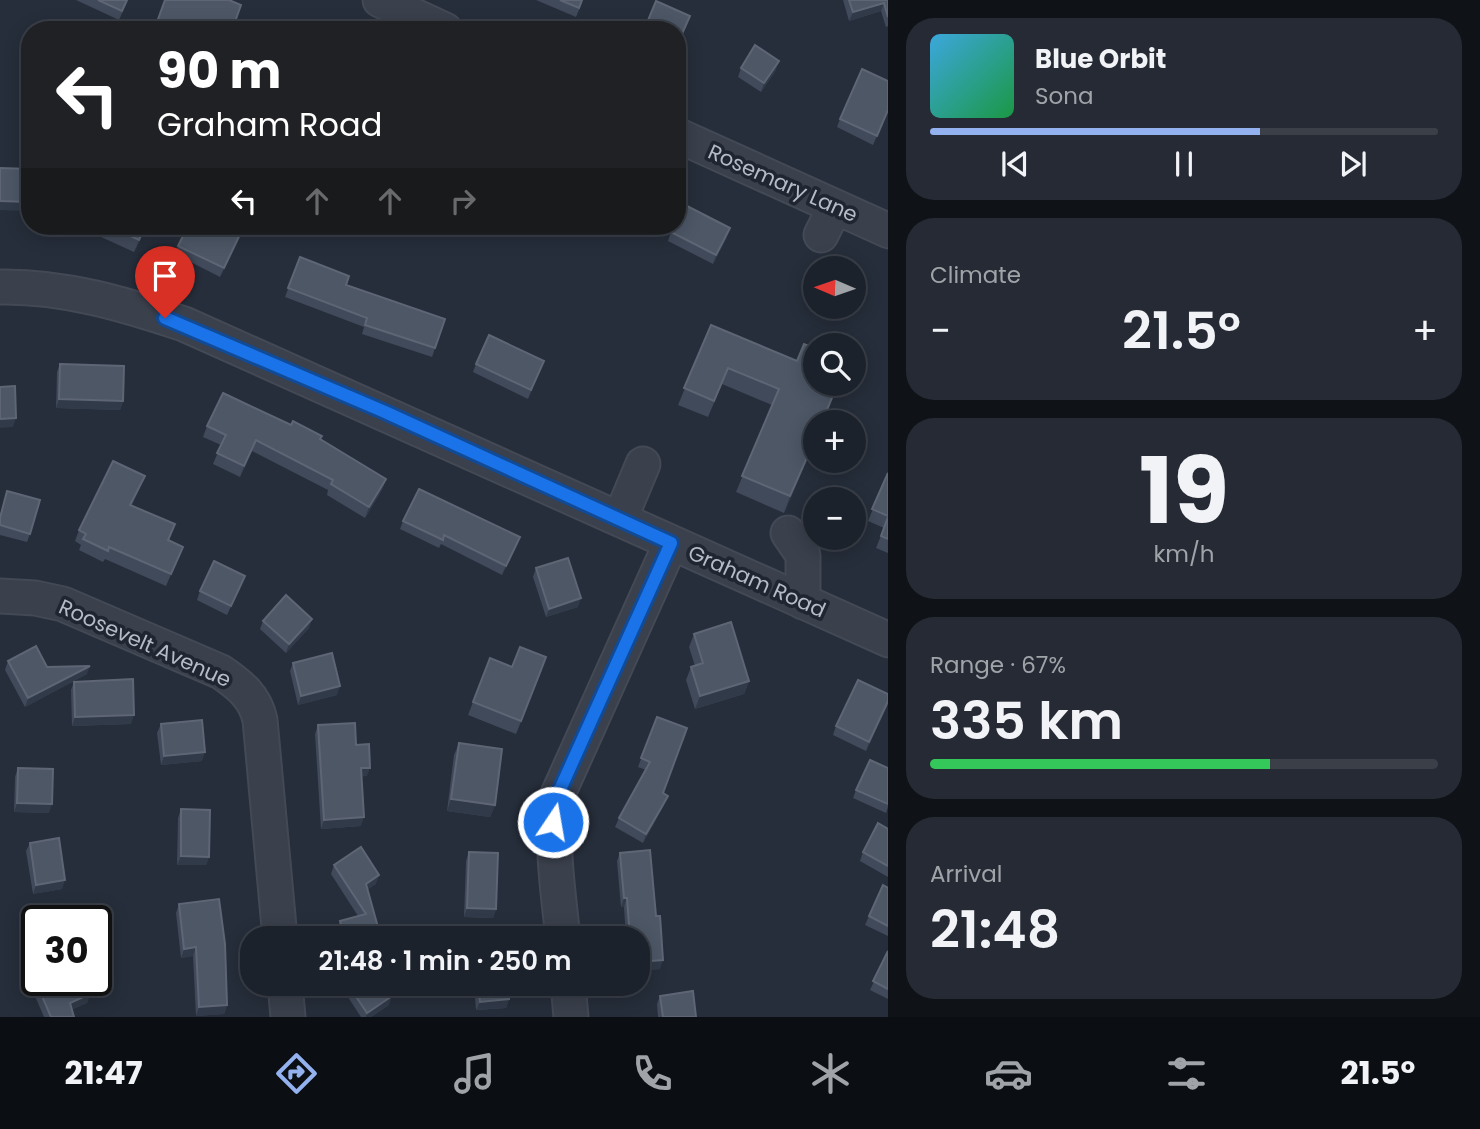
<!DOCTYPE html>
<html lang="en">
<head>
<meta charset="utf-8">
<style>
	:root { --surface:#1c222c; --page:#252a34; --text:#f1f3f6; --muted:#a0a4a9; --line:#3a3f48; --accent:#93b1ee }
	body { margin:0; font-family:Poppins,sans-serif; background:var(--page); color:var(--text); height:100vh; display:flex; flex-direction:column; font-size:26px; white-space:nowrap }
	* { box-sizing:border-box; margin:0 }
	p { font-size:23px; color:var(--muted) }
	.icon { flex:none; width:38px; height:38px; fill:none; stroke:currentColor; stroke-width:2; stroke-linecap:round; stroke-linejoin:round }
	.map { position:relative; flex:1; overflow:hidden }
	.drawer { display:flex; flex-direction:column; gap:18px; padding:18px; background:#0f1318; width:592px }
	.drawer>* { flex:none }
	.hud { position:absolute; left:21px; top:21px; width:665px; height:214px; border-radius:28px; box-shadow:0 4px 18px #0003,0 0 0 2px var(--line); background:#202124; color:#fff; overflow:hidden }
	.needle { width:46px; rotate:272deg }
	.fabs { position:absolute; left:803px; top:256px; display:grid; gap:14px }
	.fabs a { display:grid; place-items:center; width:63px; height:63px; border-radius:50%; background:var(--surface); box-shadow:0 4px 18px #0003,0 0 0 2px var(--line); font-size:35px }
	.speed { position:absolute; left:21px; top:905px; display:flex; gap:14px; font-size:35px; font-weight:700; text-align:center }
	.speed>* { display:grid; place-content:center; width:91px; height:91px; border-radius:50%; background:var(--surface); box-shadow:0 4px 18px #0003,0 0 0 2px var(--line); line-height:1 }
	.speed .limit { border:4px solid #111; border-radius:10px; background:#fff; color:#111 }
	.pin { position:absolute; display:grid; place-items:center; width:60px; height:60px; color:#fff; margin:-72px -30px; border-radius:50% 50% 50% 0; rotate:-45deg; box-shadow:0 0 7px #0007 }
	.pin .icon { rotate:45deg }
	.me { position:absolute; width:77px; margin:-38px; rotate:12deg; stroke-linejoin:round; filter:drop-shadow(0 0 5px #0008) }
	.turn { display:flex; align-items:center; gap:24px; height:147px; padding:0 21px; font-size:32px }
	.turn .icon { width:91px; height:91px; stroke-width:2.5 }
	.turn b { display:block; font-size:49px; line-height:60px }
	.lanes { display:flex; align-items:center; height:66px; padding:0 21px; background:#0003; justify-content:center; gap:35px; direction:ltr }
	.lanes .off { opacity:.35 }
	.big { font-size:52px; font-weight:600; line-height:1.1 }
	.drawer .tile { flex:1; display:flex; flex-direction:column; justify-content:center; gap:10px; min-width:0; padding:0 24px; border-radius:28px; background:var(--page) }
	.drawer .dial { align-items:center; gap:0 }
	.dial b { font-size:91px; line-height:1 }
	.song { display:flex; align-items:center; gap:21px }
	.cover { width:84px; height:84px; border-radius:10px; background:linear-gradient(135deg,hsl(200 70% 55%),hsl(140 70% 35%)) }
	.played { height:7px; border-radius:4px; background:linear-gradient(90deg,var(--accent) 65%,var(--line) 65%) }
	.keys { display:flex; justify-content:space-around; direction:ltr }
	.heat { display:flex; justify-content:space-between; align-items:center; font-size:38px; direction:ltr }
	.charge { height:10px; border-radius:5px; background:linear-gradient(90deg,#34c759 67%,var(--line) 0) }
	.trip { position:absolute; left:240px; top:926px; width:410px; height:70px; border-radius:28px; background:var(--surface); box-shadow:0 4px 18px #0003,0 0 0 2px var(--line); font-weight:600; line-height:70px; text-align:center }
	.dock { display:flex; height:112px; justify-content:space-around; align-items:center; background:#0b0e12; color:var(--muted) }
	.dock .icon { width:49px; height:49px }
	.dock .active { color:var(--accent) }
	.dock b { font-size:32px; color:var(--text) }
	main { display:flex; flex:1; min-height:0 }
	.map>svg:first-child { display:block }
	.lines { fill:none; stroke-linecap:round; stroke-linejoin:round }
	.minor-casing { stroke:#434955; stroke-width:37 }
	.minor { stroke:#3a404c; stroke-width:33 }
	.wall { fill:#414a5a }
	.shaded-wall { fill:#313a49 }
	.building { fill:#4d5766; stroke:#5e6675; stroke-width:2 }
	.route-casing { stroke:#114b97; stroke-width:18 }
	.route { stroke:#1a73e8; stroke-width:12 }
	.labels { text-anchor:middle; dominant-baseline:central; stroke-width:7; stroke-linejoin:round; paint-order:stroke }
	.street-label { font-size:21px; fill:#b5bbc7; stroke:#1f2531 }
</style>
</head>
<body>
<main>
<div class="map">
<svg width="889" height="1017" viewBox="0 0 889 1017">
	<rect width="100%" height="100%" fill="#262e3b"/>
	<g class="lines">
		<defs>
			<g id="minor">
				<polyline points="380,0 445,30"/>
				<polyline points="677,135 889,231"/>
				<polyline points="821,235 835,207"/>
				<path d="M0,287c64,-1 124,17 184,37l705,316"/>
				<polyline points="620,519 643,464"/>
				<polyline points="788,533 803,555 803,602"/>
				<path d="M0,596l35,2 28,6 158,68c19,13 34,25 39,48l20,218"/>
				<path d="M563,938c-5,-48 -13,-96 -5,-144l113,-251"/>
				<polyline points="285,984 288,1017"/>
				<polyline points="568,984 571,1017"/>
			</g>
		</defs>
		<use href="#minor" class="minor-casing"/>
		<use href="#minor" class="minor"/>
	</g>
	<g class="wall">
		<polygon points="76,0 128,0 119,20"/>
		<polygon points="536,0 583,0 576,17"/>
		<polygon points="843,0 888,0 888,26 886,27 881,11 849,21"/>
		<polygon points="157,22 232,30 154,30"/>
		<polygon points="741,68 776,70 761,92 738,77"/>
		<polygon points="888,111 873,145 837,127 840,119"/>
		<polygon points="77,226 147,226 134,252"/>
		<polygon points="562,226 584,226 580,234"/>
		<polygon points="671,232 727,237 713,264 668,241"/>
		<polygon points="240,237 220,277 175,254 178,246"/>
		<polygon points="300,257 346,285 445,319 432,357 362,334 364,327 285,297"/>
		<polygon points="711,325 816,383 839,383 823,422 816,422 816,439 784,513 736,492 772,405 722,384 708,417 678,405"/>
		<polygon points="544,361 528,399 473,372 476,364"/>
		<polygon points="60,364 123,401 120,410 56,408 57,372"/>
		<polygon points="207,426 321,439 386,479 382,490 365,518 327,495 328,490 252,451 240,477 213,464 221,445 203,437"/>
		<polygon points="888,473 888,553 876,548 884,528 868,521"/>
		<polygon points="145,476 132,505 169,540 178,558 166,586 105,559 103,562 79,550 81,545 75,541 79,530"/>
		<polygon points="7,491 30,534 27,542 0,535 0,515"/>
		<polygon points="403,521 520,537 502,575 441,544 439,548 400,529"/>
		<polygon points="536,568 578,607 546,617 533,577"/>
		<polygon points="245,576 227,615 197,600 200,591"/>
		<polygon points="263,621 309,628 286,653 260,629"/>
		<polygon points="694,634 749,681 744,694 695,709 686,680 691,667 695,666 689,647"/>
		<polygon points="490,658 512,667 542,670 516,734 468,715"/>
		<polygon points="8,661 47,667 87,674 25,707 5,670"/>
		<polygon points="293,663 337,695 298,705 290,671"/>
		<polygon points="74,682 131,724 72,726 71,690"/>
		<polygon points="888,704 866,751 833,735 836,726"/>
		<polygon points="657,717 664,805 643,843 615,827 619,818 646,770 638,767"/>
		<polygon points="161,724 202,761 161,765 157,733"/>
		<polygon points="318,725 356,745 367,776 362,776 361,826 321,829 315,734"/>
		<polygon points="459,743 495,805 490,817 447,811 454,755"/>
		<polygon points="18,768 49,813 14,812 15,777"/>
		<polygon points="888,768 888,807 886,813 853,798 856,790"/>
		<polygon points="181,809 209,857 206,865 177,865 178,818"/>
		<polygon points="888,829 888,877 860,861 863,852"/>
		<polygon points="30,843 62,889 33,894 26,851"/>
		<polygon points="469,852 496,909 493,918 464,917 466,861"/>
		<polygon points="620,853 660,969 637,971 637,938 626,938 624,907 621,907 617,861"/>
		<polygon points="334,865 376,884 367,889 381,938 339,938 337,930 340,921 358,916 331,874"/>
		<polygon points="888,888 888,936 865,925 869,916"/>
		<polygon points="179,904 227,1005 224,1014 196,1016 193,956 181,958 176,913"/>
		<polygon points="37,920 37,947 27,930 31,921"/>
		<polygon points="888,951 888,999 870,990"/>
		<polygon points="35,980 90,994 87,1003 72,1009 74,1017 44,1017 32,989"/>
		<polygon points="474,984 508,984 509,999 506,1008 476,1010"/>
		<polygon points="349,986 389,1005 371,1017 361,1017 346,994"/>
		<polygon points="660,996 696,1017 658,1017 657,1004"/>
	</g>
	<g class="shaded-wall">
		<polygon points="884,3 881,11 849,21 853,12"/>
		<polygon points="779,61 776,70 761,92 764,83"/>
		<polygon points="0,201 29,202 26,211 0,210"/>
		<polygon points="145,226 147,226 134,252 139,240"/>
		<polygon points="243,228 240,237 220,277 224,268"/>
		<polygon points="730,228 727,237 713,264 716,255"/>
		<polygon points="59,399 123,401 120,410 56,408"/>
		<polygon points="16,418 13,427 0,428 0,419"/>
		<polygon points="816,437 816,439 784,513 790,496"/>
		<polygon points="256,440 252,451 240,477 244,466"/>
		<polygon points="145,476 140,488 126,516 130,505"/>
		<polygon points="386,479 382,490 365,518 369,507"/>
		<polygon points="520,537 517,546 502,575 506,566"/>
		<polygon points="581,598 578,607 546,617 549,609"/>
		<polygon points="312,619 309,628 286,653 289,644"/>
		<polygon points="90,666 87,674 25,707 28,698"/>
		<polygon points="749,681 744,694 695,709 700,696"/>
		<polygon points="340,686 337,695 298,705 301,696"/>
		<polygon points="888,701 888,702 866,751 869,742"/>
		<polygon points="134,715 131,724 72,726 75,717"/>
		<polygon points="205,752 202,761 161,765 164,756"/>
		<polygon points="361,768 370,768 367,776 358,777"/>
		<polygon points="668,796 664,805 643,843 646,834"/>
		<polygon points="451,799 495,805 490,817 447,811"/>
		<polygon points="17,803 52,804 49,813 14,812"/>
		<polygon points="364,817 361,826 321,829 324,820"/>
		<polygon points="181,856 209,857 206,865 177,865"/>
		<polygon points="379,875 376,884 363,893 366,884"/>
		<polygon points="65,880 62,889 33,894 36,885"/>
		<polygon points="624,898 627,898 624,907 621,907"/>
		<polygon points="467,908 496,909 493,918 464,917"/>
		<polygon points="196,947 193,956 181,958 184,949"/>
		<polygon points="663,960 660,969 637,971 637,962"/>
		<polygon points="90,994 87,1003 67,1012 70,1003"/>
		<polygon points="392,996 389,1005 371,1017 366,1017 367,1013"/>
		<polygon points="509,999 506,1008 476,1010 480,1002"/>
		<polygon points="227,1005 224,1014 196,1016 199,1007"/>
	</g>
	<g class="building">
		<polygon points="98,0 127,0 122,11"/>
		<polygon points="165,0 229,0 241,5 232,30 178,30 157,22"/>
		<polygon points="560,0 582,0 579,8"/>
		<polygon points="849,0 888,0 888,17 884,3 853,12"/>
		<polygon points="656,1 690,16 677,45 677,30 644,30"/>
		<polygon points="755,45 779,61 764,83 741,68"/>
		<polygon points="862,69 888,81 888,110 877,136 840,119"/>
		<polygon points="0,168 30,169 29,202 0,201"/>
		<polygon points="685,205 730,228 716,255 671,232 674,226 677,226 677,220"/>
		<polygon points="109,226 145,226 139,240"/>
		<polygon points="188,226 239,226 243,228 224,268 178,246"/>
		<polygon points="300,257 349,276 346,285 445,319 435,348 365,325 367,318 288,288"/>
		<polygon points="711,325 797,361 804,344 816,349 816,383 838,383 822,422 816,422 816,437 790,496 742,476 779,389 728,368 714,401 684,388"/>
		<polygon points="489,335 544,361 531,390 476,364"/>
		<polygon points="60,364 124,366 123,401 59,399"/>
		<polygon points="15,386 16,418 0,419 0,387"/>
		<polygon points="223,393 291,425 293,421 322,436 320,439 386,479 369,507 331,484 333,480 256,440 244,466 217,453 226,435 207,426"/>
		<polygon points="113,461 145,476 130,505 175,524 168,540 183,547 171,574 109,547 108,551 83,539 86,534 79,530"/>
		<polygon points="888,473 888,516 872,509"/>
		<polygon points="419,489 520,537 506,566 444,535 443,540 403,521"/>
		<polygon points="7,491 40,500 30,534 0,525 0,518"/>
		<polygon points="888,517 888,539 881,536"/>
		<polygon points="568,558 581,598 549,609 536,568"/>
		<polygon points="214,561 245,576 231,606 200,591"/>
		<polygon points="286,595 312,619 289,644 263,621"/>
		<polygon points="731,622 749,681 700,696 691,667 703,663 694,634"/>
		<polygon points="36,646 47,667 90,666 28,698 8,661"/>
		<polygon points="520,647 546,657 521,721 473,702 490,658 512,667"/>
		<polygon points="332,653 340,686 301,696 293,663"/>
		<polygon points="133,679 134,715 75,717 74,682"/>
		<polygon points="858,680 888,694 888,701 869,742 836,726"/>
		<polygon points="657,717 687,728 663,793 668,796 646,834 619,818 650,762 641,758"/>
		<polygon points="202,720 205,752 164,756 161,724"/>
		<polygon points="355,723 356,745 369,744 370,768 361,768 364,817 324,820 318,725"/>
		<polygon points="459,743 502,749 495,805 451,799"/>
		<polygon points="870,760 888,768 888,804 856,790"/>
		<polygon points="18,768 53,769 52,804 17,803"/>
		<polygon points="181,809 210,810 209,857 181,856"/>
		<polygon points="878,823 888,829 888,866 863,852"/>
		<polygon points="59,838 65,880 36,885 30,843"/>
		<polygon points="361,847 379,875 366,884 381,938 345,938 340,921 366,914 334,865"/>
		<polygon points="650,850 656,916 660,916 663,960 637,962 637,938 630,938 627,898 624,898 620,853"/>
		<polygon points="469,852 498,853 496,909 467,908"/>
		<polygon points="883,885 888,888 888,926 869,916"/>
		<polygon points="219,899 225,944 227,1005 199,1007 196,947 184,949 179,904"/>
		<polygon points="63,904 72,920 37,920 37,932 31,921"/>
		<polygon points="888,951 888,989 873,981"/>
		<polygon points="37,979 37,980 84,980 90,994 70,1003 74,1017 51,1017 35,980"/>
		<polygon points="353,984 384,984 392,996 367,1013 349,986"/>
		<polygon points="478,984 508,984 509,999 480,1002"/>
		<polygon points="693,991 696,1017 663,1017 660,996"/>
	</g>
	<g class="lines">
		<defs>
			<polyline id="route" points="165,318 385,412 671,543 558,794 553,822"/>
		</defs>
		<use href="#route" class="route-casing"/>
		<use href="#route" class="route"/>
	</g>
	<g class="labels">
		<g class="street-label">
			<text transform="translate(783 183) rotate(24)">Rosemary Lane</text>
			<text transform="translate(757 581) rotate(24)">Graham Road</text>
			<text transform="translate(145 643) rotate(24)">Roosevelt Avenue</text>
		</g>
	</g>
</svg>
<div class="fabs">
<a><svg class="needle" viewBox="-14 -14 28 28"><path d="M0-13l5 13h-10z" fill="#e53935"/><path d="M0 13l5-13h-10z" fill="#a0a4a9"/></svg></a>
<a><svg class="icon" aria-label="search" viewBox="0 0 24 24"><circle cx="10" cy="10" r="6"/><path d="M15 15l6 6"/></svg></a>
<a>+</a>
<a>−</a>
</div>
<div class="speed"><div class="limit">30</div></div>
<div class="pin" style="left:165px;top:318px;background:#d93025"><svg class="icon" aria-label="arrive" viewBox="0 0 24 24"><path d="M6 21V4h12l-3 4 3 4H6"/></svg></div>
<svg class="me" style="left:553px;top:822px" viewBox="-20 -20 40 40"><circle r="17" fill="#1a73e8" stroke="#fff" stroke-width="3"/><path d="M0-11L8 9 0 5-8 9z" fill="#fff"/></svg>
<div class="trip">21:48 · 1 min · 250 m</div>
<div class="hud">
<div class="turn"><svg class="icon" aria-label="left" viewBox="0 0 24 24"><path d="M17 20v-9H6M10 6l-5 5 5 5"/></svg><div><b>90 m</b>Graham Road</div></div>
<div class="lanes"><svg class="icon" aria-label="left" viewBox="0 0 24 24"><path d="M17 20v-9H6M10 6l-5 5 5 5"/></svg><svg class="icon off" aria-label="ahead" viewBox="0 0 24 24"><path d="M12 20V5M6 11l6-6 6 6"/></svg><svg class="icon off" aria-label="ahead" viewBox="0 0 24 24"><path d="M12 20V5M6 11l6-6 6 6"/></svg><svg class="icon off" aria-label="right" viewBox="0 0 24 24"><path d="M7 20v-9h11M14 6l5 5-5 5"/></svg></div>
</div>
</div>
<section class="drawer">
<div class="tile">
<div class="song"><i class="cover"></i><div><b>Blue Orbit</b><p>Sona</p></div></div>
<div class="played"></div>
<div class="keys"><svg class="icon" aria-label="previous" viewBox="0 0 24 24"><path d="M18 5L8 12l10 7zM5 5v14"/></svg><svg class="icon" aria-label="pause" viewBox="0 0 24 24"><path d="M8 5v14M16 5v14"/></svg><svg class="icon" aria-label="next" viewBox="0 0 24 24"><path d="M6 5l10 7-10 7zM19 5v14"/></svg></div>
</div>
<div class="tile"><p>Climate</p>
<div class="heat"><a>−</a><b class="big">21.5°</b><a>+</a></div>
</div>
<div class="tile dial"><b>19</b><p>km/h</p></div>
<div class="tile"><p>Range · 67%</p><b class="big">335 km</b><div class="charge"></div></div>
<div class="tile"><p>Arrival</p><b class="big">21:48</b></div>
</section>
</main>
<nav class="dock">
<b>21:47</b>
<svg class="icon active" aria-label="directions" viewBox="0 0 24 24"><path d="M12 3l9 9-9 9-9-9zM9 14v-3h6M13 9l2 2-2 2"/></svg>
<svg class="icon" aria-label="music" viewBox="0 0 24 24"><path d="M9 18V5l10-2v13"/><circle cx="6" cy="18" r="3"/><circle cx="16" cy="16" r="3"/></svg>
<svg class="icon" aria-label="phone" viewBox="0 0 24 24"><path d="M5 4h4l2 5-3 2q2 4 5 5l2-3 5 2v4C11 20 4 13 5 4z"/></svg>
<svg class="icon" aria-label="climate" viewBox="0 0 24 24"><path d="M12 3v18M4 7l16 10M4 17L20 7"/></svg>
<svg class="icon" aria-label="car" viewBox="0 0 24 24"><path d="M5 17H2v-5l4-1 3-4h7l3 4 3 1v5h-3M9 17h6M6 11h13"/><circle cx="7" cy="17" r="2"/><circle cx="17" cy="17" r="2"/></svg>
<svg class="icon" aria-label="filters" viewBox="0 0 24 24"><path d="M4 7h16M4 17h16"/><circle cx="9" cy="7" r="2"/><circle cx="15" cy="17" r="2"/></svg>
<b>21.5°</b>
</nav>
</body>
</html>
